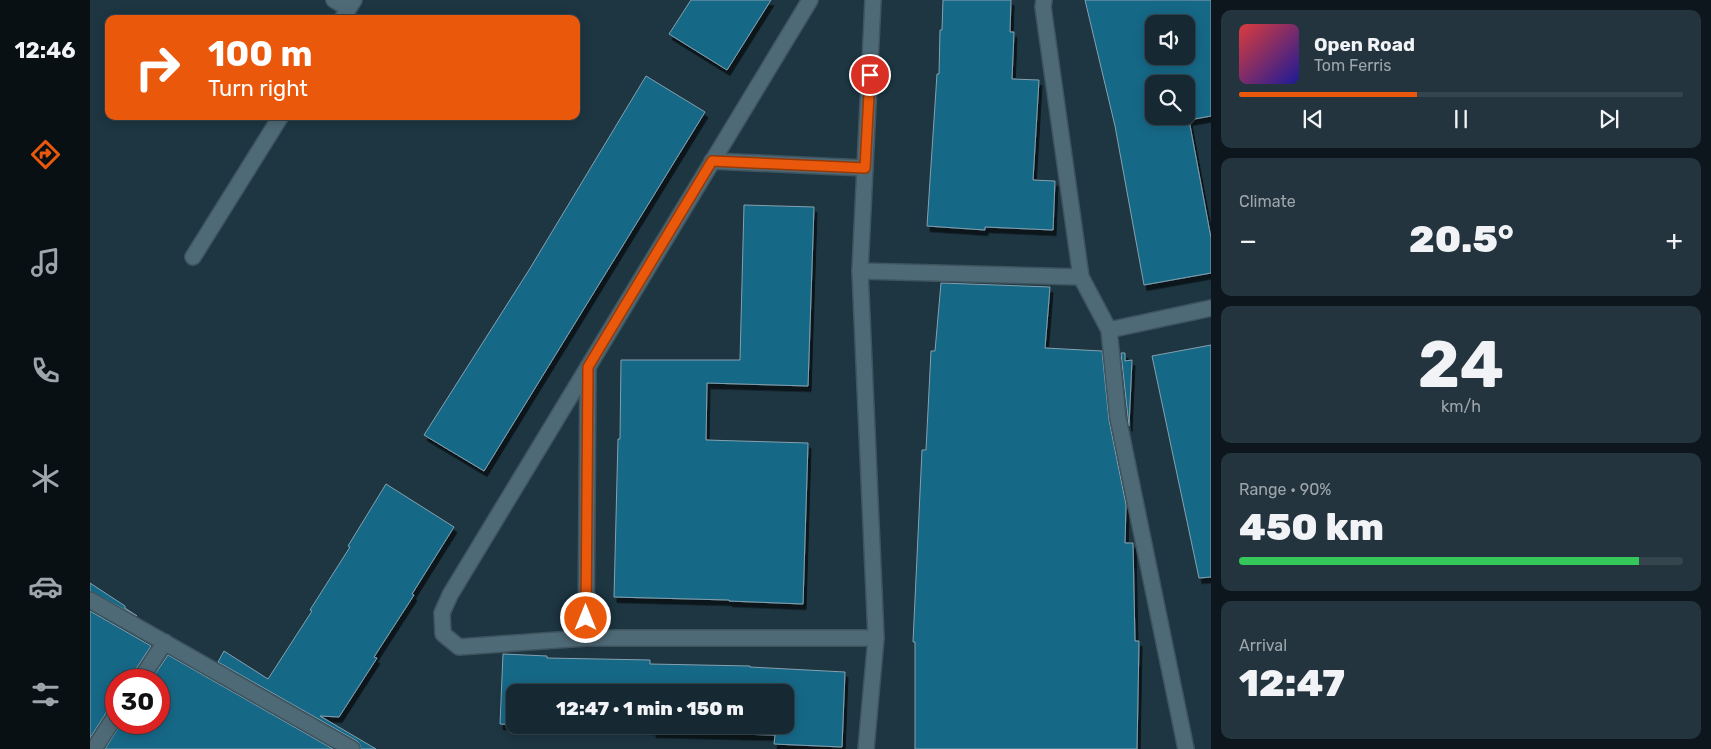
<!DOCTYPE html>
<html lang="en">
<head>
<meta charset="utf-8">
<style>
	:root { --surface:#162832; --page:#23343e; --text:#f1f3f6; --muted:#9ea6ac; --line:#35444d; --accent:#ea580c }
	body { margin:0; font-family:Rubik,sans-serif; background:var(--page); color:var(--text); height:100vh; display:flex; flex-direction:column; font-size:19px; white-space:nowrap }
	* { box-sizing:border-box; margin:0 }
	p { font-size:16px; color:var(--muted) }
	.icon { flex:none; width:28px; height:28px; fill:none; stroke:currentColor; stroke-width:2; stroke-linecap:round; stroke-linejoin:round }
	.map { position:relative; flex:1; overflow:hidden }
	.panel { display:flex; flex-direction:column; gap:10px; padding:10px; background:#0c161c; width:500px }
	.panel>* { flex:none }
	.hud { position:absolute; left:15px; top:15px; width:475px; height:105px; border-radius:10px; box-shadow:0 2px 12px #0003,0 0 0 1px var(--line); background:#ea580c; color:#fff; overflow:hidden }
	.fabs { position:absolute; left:1055px; top:15px; display:grid; gap:10px }
	.fabs a { display:grid; place-items:center; width:50px; height:50px; border-radius:10px; background:var(--surface); box-shadow:0 2px 12px #0003,0 0 0 1px var(--line); font-size:25px }
	.speed { position:absolute; left:15px; top:669px; display:flex; gap:10px; font-size:25px; font-weight:700; text-align:center }
	.speed>* { display:grid; place-content:center; width:65px; height:65px; border-radius:50%; background:var(--surface); box-shadow:0 2px 12px #0003,0 0 0 1px var(--line); line-height:1 }
	.speed .limit { border:8px solid #d22; background:#fff; color:#111 }
	.pin { position:absolute; display:grid; place-items:center; width:42px; height:42px; color:#fff; margin:-21px; border:2px solid #fff; border-radius:50%; box-shadow:0 1px 5px #0007 }
	.me { position:absolute; width:55px; margin:-28px; rotate:0deg; stroke-linejoin:round; filter:drop-shadow(0 0 4px #0008) }
	.turn { display:flex; align-items:center; gap:18px; height:105px; padding:0 20px; font-size:22px }
	.turn .icon { width:65px; height:65px; stroke-width:2.5 }
	.turn b { display:block; font-size:35px; line-height:42px }
	.big { font-size:38px; font-weight:800; line-height:1.1 }
	.panel .tile { flex:1; display:flex; flex-direction:column; justify-content:center; gap:8px; min-width:0; padding:0 18px; border-radius:10px; background:var(--page) }
	.panel .dial { align-items:center; gap:0 }
	.dial b { font-size:65px; line-height:1 }
	.song { display:flex; align-items:center; gap:15px }
	.cover { width:60px; height:60px; border-radius:8px; background:linear-gradient(135deg,hsl(0 70% 55%),hsl(240 70% 35%)) }
	.played { height:5px; border-radius:2px; background:linear-gradient(90deg,var(--accent) 40%,var(--line) 40%) }
	.keys { display:flex; justify-content:space-around; direction:ltr }
	.heat { display:flex; justify-content:space-between; align-items:center; font-size:28px; direction:ltr }
	.charge { height:8px; border-radius:4px; background:linear-gradient(90deg,#34c759 90%,var(--line) 0) }
	.trip { position:absolute; left:416px; top:684px; width:288px; height:50px; border-radius:10px; background:var(--surface); box-shadow:0 2px 12px #0003,0 0 0 1px var(--line); font-weight:800; line-height:50px; text-align:center }
	main { display:flex; flex:1; min-height:0 }
	.menu { display:flex; flex-direction:column; width:90px; justify-content:space-around; align-items:center; background:#091014; color:var(--muted) }
	.menu .icon { width:35px; height:35px }
	.menu .current { color:var(--accent) }
	.menu b { font-size:22px; color:var(--text) }
	.map>svg:first-child { display:block }
	.building { fill:#156787; stroke:#85a1af; fill-rule:evenodd; filter:url(#shadow) }
	.lines { fill:none; stroke-linecap:round; stroke-linejoin:round }
	.minor-casing { stroke:#3e545f; stroke-width:18 }
	.minor { stroke:#4f6a77; stroke-width:15 }
	.route-casing { stroke:#983908; stroke-width:12 }
	.route { stroke:#ea580c; stroke-width:9 }
</style>
</head>
<body>
<main>
<nav class="menu">
<b>12:46</b>
<svg class="icon current" aria-label="directions" viewBox="0 0 24 24"><path d="M12 3l9 9-9 9-9-9zM9 14v-3h6M13 9l2 2-2 2"/></svg>
<svg class="icon" aria-label="music" viewBox="0 0 24 24"><path d="M9 18V5l10-2v13"/><circle cx="6" cy="18" r="3"/><circle cx="16" cy="16" r="3"/></svg>
<svg class="icon" aria-label="phone" viewBox="0 0 24 24"><path d="M5 4h4l2 5-3 2q2 4 5 5l2-3 5 2v4C11 20 4 13 5 4z"/></svg>
<svg class="icon" aria-label="climate" viewBox="0 0 24 24"><path d="M12 3v18M4 7l16 10M4 17L20 7"/></svg>
<svg class="icon" aria-label="car" viewBox="0 0 24 24"><path d="M5 17H2v-5l4-1 3-4h7l3 4 3 1v5h-3M9 17h6M6 11h13"/><circle cx="7" cy="17" r="2"/><circle cx="17" cy="17" r="2"/></svg>
<svg class="icon" aria-label="filters" viewBox="0 0 24 24"><path d="M4 7h16M4 17h16"/><circle cx="9" cy="7" r="2"/><circle cx="15" cy="17" r="2"/></svg>
</nav>
<div class="map">
<svg width="1121" height="749" viewBox="0 0 1121 749">
	<defs>
		<filter id="shadow"><feDropShadow dx="3" dy="5.5" stdDeviation="0" flood-color="#0009"/></filter>
	</defs>
	<rect width="100%" height="100%" fill="#1d3642"/>
	<g class="building">
		<polygon points="601,0 681,0 637,70 579,34"/>
		<polygon points="853,0 921,0 920,32 924,32 922,79 949,80 943,180 965,181 963,230 895,227 895,230 837,226 847,74 849,74 850,30 852,30"/>
		<path d="M995,0h126v116l-22,4 22,118v35l-67,12 -29,-159zM1064,24h32v32h-32zM1064,84h32v32h-32z"/>
		<polygon points="556,76 615,112 394,471 334,435 439,270"/>
		<polygon points="654,205 724,207 718,386 617,383 616,440 718,443 713,604 639,601 639,600 524,597 528,439 530,439 531,360 650,360"/>
		<polygon points="851,283 960,287 955,348 1012,351 1019,420 1036,505 1035,543 1043,543 1045,641 1049,641 1047,749 825,749 825,642 823,642 832,450 836,450 841,351 845,351"/>
		<polygon points="1121,345 1121,577 1109,578 1062,356"/>
		<polygon points="1031,353 1035,353 1035,361 1042,360 1039,426"/>
		<polygon points="296,484 364,527 322,594 324,595 284,657 287,658 249,717 230,716 286,749 271,749 270,745 267,741 128,662 134,651 178,679 222,611 220,610 260,547 258,546"/>
		<polygon points="0,583 35,606 35,608 47,616 0,591"/>
		<polygon points="0,611 61,646 42,675 41,680 26,680 26,706 18,710 0,738"/>
		<polygon points="413,654 457,656 457,658 560,660 560,664 660,666 660,667 755,672 752,747 684,744 685,735 563,732 563,729 429,725 695,725 695,692 425,692 425,725 410,724"/>
		<polygon points="78,655 243,749 15,749 32,722 69,722 69,680 61,680"/>
	</g>
	<g class="lines">
		<defs>
			<g id="minor">
				<polyline points="244,0 258,8"/>
				<polyline points="720,0 360,595 352,613 353,634 369,647 496,638 786,638"/>
				<polyline points="954,0 953,7 991,277 1019,330 1028,418 1096,749"/>
				<polyline points="252,19 264,0"/>
				<polyline points="622,161 775,168"/>
				<polyline points="103,257 191,116"/>
				<polyline points="770,271 991,277"/>
				<polyline points="1019,330 1121,308"/>
				<polyline points="0,600 262,749"/>
				<polyline points="496,638 498,367"/>
				<polyline points="50,680 75,642"/>
				<polyline points="4,749 26,715"/>
				<polyline points="776,749 786,638 770,271 783,0"/>
			</g>
		</defs>
		<use href="#minor" class="minor-casing"/>
		<use href="#minor" class="minor"/>
	</g>
	<g class="lines">
		<defs>
			<polyline id="route" points="496,618 498,367 622,161 775,168 780,75"/>
		</defs>
		<use href="#route" class="route-casing"/>
		<use href="#route" class="route"/>
	</g>
</svg>
<div class="fabs">
<a><svg class="icon" aria-label="sound" viewBox="0 0 24 24"><path d="M4 9h4l5-4v14l-5-4H4zM17 9q2 3 0 6"/></svg></a>
<a><svg class="icon" aria-label="search" viewBox="0 0 24 24"><circle cx="10" cy="10" r="6"/><path d="M15 15l6 6"/></svg></a>
</div>
<div class="speed"><div class="limit">30</div></div>
<div class="pin" style="left:780px;top:75px;background:#d93025"><svg class="icon" aria-label="arrive" viewBox="0 0 24 24"><path d="M6 21V4h12l-3 4 3 4H6"/></svg></div>
<svg class="me" style="left:496px;top:618px" viewBox="-20 -20 40 40"><circle r="17" fill="#ea580c" stroke="#fff" stroke-width="3"/><path d="M0-11L8 9 0 5-8 9z" fill="#fff"/></svg>
<div class="trip">12:47 · 1 min · 150 m</div>
<div class="hud">
<div class="turn"><svg class="icon" aria-label="right" viewBox="0 0 24 24"><path d="M7 20v-9h11M14 6l5 5-5 5"/></svg><div><b>100 m</b>Turn right</div></div>
</div>
</div>
<section class="panel">
<div class="tile">
<div class="song"><i class="cover"></i><div><b>Open Road</b><p>Tom Ferris</p></div></div>
<div class="played"></div>
<div class="keys"><svg class="icon" aria-label="previous" viewBox="0 0 24 24"><path d="M18 5L8 12l10 7zM5 5v14"/></svg><svg class="icon" aria-label="pause" viewBox="0 0 24 24"><path d="M8 5v14M16 5v14"/></svg><svg class="icon" aria-label="next" viewBox="0 0 24 24"><path d="M6 5l10 7-10 7zM19 5v14"/></svg></div>
</div>
<div class="tile"><p>Climate</p>
<div class="heat"><a>−</a><b class="big">20.5°</b><a>+</a></div>
</div>
<div class="tile dial"><b>24</b><p>km/h</p></div>
<div class="tile"><p>Range · 90%</p><b class="big">450 km</b><div class="charge"></div></div>
<div class="tile"><p>Arrival</p><b class="big">12:47</b></div>
</section>
</main>
</body>
</html>
